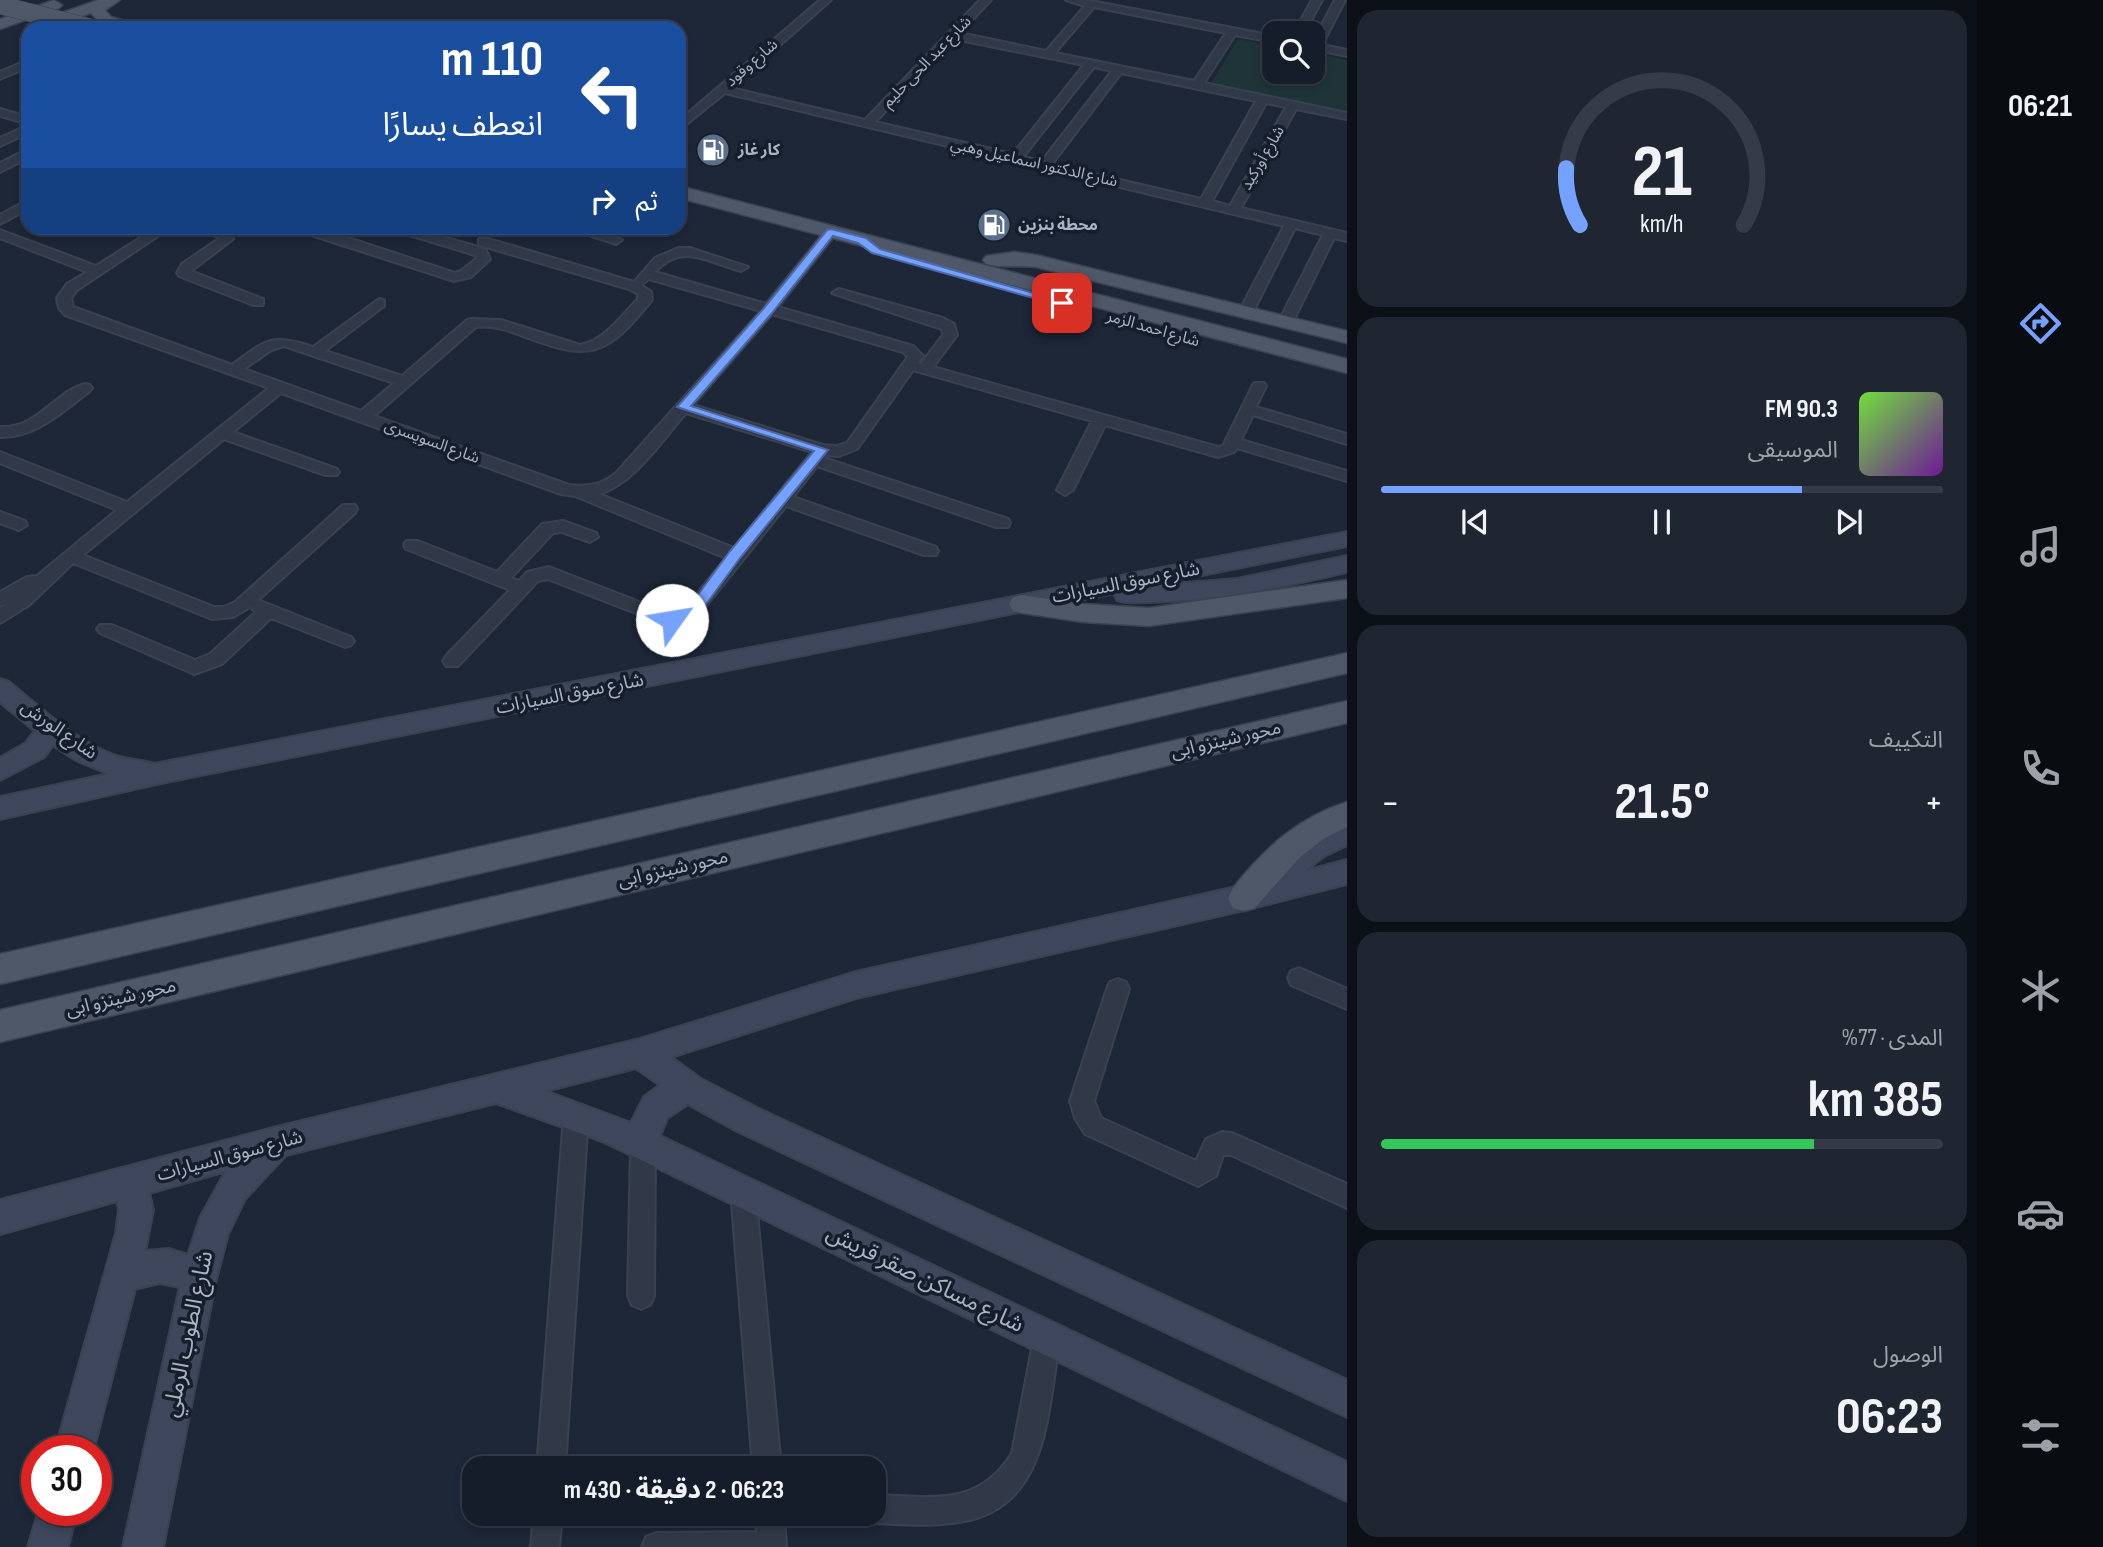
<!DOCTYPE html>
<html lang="ar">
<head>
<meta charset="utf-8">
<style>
	:root { --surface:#161d2a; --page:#1f2632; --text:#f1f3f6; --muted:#9ea2a8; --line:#353b47; --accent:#76a2ff }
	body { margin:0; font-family:"Sofia Sans Condensed","Noto Sans Arabic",sans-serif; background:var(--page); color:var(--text); direction:rtl; height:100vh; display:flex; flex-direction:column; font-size:26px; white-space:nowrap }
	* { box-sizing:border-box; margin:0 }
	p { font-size:23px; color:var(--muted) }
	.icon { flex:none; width:38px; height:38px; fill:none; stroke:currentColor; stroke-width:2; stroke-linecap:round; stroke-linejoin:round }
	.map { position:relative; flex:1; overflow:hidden; direction:ltr }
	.side { display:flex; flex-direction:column; gap:10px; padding:10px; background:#0c1017; width:630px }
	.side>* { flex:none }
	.banner { position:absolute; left:21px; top:21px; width:665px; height:214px; border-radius:21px; box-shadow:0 4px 10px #0003,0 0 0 2px var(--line); direction:rtl; background:#1a4fa0; color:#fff; overflow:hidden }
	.fabs { position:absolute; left:1262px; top:21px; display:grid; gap:14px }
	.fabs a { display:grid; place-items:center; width:63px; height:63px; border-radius:14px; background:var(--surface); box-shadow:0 4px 10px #0003,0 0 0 2px var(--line); font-size:35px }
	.speed { position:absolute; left:21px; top:1435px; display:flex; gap:14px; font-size:35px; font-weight:700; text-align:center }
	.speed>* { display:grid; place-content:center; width:91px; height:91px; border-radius:50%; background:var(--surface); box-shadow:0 4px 10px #0003,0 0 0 2px var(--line); line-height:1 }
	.speed .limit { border:10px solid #d22; background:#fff; color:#111 }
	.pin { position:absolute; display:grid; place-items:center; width:60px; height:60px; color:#fff; margin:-30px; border-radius:14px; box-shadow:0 4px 10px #0006 }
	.me { position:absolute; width:77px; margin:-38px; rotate:58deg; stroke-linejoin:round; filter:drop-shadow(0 0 5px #0008) }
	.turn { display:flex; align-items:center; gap:24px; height:147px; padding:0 28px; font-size:32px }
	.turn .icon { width:91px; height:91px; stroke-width:2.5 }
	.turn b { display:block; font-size:49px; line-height:60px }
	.then { display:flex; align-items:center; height:66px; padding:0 28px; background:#0003; gap:14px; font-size:26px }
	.big { font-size:52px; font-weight:700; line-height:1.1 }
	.side .tile { flex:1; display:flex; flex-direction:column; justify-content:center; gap:10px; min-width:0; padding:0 24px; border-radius:21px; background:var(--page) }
	.side .dial { align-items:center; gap:0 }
	.dial svg { height:182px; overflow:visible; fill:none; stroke:var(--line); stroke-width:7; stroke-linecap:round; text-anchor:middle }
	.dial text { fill:var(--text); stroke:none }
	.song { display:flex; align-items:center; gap:21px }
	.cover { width:84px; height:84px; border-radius:10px; background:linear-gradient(135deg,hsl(100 70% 55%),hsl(280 70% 35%)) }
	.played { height:7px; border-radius:4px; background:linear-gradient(90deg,var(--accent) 75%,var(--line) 75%) }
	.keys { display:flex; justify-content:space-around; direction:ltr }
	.heat { display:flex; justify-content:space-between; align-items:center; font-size:38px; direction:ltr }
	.charge { height:10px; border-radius:5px; background:linear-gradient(90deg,#34c759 77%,var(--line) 0) }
	.trip { position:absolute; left:462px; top:1456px; width:424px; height:70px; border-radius:21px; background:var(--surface); box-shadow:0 4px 10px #0003,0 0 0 2px var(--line); font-weight:700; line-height:70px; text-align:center; direction:rtl }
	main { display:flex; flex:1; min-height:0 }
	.dock { display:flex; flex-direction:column; width:126px; justify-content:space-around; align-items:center; background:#090c11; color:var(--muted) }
	.dock .icon { width:49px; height:49px }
	.dock .current { color:var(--accent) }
	.dock b { font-size:32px; color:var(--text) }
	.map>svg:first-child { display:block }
	.green { fill:#1f3439 }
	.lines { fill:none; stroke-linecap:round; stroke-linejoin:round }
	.street-casing { stroke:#3a4252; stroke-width:4 }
	.secondary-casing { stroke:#3a4252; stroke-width:4 }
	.primary-casing { stroke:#3a4252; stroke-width:3 }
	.street { fill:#313948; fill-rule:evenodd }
	.secondary { fill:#3e475c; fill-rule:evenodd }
	.primary { fill:#4e5869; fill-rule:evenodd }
	.primary-bridge-casing { stroke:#3a4252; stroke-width:19; stroke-linecap:butt }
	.primary-bridge { stroke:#4e5869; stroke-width:18 }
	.route { fill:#76a2ff; stroke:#4d69a6; stroke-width:2 }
	.labels { text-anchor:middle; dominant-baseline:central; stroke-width:7; stroke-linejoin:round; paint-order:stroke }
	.far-street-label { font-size:16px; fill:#aab3c6; stroke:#161e2c }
	.far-poi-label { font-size:16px; font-weight:bold; fill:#aab3c6; stroke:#161e2c; text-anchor:start }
	.street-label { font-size:19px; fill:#aab3c6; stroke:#161e2c }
	.near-street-label { font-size:23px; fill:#aab3c6; stroke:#161e2c }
</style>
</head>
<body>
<main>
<nav class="dock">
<b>06:21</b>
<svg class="icon current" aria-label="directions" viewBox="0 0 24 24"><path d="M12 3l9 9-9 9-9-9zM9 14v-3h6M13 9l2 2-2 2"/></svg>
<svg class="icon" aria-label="music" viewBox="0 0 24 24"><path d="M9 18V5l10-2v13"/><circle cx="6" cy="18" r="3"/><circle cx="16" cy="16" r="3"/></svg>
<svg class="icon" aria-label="phone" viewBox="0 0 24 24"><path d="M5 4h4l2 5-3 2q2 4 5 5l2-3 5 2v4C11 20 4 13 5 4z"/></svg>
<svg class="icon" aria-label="climate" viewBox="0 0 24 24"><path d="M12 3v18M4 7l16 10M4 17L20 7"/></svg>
<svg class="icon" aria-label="car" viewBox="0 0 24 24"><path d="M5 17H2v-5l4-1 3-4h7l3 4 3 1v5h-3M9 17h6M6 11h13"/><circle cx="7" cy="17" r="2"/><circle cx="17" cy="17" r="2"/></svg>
<svg class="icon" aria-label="filters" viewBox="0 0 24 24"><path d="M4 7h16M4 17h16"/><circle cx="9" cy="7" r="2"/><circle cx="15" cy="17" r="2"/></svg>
</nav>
<section class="side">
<div class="tile dial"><svg viewBox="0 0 100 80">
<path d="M14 69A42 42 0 1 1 86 69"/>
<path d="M14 69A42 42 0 0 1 8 44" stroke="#76a2ff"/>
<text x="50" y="56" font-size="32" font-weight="700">21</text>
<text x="50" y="72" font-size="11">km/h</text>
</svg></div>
<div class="tile">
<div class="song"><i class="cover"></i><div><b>90.3 FM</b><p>الموسيقى</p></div></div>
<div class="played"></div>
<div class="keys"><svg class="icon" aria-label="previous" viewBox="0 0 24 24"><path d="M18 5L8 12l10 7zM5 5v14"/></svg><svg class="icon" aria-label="pause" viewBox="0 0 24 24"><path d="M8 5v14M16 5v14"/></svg><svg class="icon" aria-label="next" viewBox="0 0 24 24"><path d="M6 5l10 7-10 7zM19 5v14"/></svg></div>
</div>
<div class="tile"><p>التكييف</p>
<div class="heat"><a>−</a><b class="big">21.5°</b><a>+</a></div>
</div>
<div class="tile"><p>المدى · 77%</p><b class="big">385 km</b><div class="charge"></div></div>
<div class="tile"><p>الوصول</p><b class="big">06:23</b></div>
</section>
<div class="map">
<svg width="1347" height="1547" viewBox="0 0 1347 1547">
	<rect width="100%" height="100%" fill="#1d2738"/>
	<polygon class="green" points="1238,39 1274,46 1274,72 1312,72 1313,53 1347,60 1347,111 1211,83"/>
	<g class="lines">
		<defs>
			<g id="street">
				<path d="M820,0h11l-100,88 134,32 115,-120h11l-31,33 86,18 39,-45 -19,-6h20l188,36v6l-39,-7 -31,48 143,30v6l-51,-10 -55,99 106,25v8l-13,-3 -42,85 -7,4 -7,-4 45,-88 -28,-7 -43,86 -7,4 -7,-4 46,-88 -559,-133 -46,37v-9zM1094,7l132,26 -32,48 -139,-28zM955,39l129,26 -71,89 -138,-32zM1094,67l18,4 -70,90 -19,-4zM1121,73l135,28 -55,98 -149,-35zM1266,103l20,4 -56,99 -18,-5z"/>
				<polygon points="1312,0 1322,0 1304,33 1294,33"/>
				<polygon points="1335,0 1345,0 1322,45 1347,50 1347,56 1312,49 1312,43"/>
				<polygon points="28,60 28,67 0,79 0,72"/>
				<polygon points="0,109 28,117 28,124 0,116"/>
				<polygon points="28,125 28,133 0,146 0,138"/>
				<polygon points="28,149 28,158 0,172 0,163"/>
				<polygon points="28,200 28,209 0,224 0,215"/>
				<path d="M156,228h14l-93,62 -6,8 2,9 159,58c34,-25 39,-32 81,-18l66,-48 5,1v6l-59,45 77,25 65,-56 5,-1 29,1 79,25c24,-4 41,-29 58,-46v-5l-9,-5 -150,-44v-6h10l145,43 21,-24 23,-10h12l58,19 -7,4c-35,-9 -58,-29 -86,1l111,32 61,-75 4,-1 6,4 -59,75 135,39 10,10 -5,7 3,1 22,-29 -1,-6 -110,-36 7,-4 104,29 11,6 3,11 -24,32 285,80 5,-1 31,-63h10l2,3 -10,21 91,27v10l-94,-29 -12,25 106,31v10l-110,-33 -3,4 -16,5 -113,-32 -32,65 -8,5 -8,-5 35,-69 -179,-51 -56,79 -18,7 -13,-1 -2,3 184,61 2,4 -2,4h-12l-179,-61 -24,31 143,50 2,4 -2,4h-12l-138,-49 -93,116 -32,1 -113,-44 -10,2 -80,85h-12l-3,-5 3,-5 64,-66 -104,-41 -2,-4 2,-4h12l79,31 45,-48 21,-3 33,12 2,4 -8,5 -28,-10 -9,1 -42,45 8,3 8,-9 22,-5 119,46 14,-1 44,-54 -151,-62 -14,-2 -280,-101 -48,39 104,37 2,3 -2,3h-12l-101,-36 -141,116 131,52h10l11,-5 108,-97h12l2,4 -2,4 -97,87 93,37 3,4 -3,4 -6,2 -74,-29 -49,46 -28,10 -94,-41 -3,-4 3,-4h12l83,35 15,-6 46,-42 -6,-5 -17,10 -21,2 -139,-56 -44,42 -29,18v-15l7,-4 -7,2v-14l27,-15 10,-1 80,-66 -117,-47v-11l127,50 142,-114 -204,-73 -6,-7 -2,-10 10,-14 20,-12 -87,-34v-8l96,36zM649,279l112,32 -145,162c-14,12 -28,14 -47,12l-195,-69 102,-89c17,-2 32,3 47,9 67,26 83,21 129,-36l-1,-8 -10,-7zM772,314l131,38 5,5 -61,86 -10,3 -14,-1 -130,-40zM284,346l110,37 -33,28 -117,-42 27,-19zM686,413l126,39 -78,96 -135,-54c35,-10 64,-55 87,-81z"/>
				<polygon points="197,228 228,230 233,239 191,271 263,299 263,305 253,305 179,276 177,273 182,264 220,238"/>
				<polygon points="306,228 318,228 455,273 461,271 477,258 475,255 396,231 394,228 412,228 485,249 490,259 471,277 454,281 311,235"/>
				<polygon points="567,228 585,228 622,240 616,244"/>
				<path d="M85,384l5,1 2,3 -2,3c-27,20 -54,47 -90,46v-10c38,2 54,-35 85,-43z"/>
				<polygon points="0,512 25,521 27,525 19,530 0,523"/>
				<polygon points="1299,968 1347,989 1347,1009 1291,985 1288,978 1291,971"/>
				<polygon points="1118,979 1126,982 1129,989 1094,1101 1101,1118 1196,1161 1206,1139 1222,1132 1232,1133 1347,1184 1347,1208 1231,1155 1223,1155 1216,1176 1198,1186 1085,1134 1075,1118 1070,1101 1107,989 1110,982"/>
				<polygon points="576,1105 584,1108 588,1116 565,1468 537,1468 564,1116 568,1108"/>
				<polygon points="643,1134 651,1137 655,1145 654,1296 650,1305 641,1309 632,1305 628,1296 631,1145 635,1137"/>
				<polygon points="743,1179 752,1183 755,1191 781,1468 753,1468 731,1191 734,1183"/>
				<path d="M1047,1325l9,4 4,9c-13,72 -10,171 -101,184 -29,5 -58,2 -86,1l-10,-4 -2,-5h12v-19c57,1 105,14 139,-42l22,-115 4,-9z"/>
				<polygon points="534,1514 562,1514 559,1547 531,1547"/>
				<polygon points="756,1514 784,1514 786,1547 642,1547 646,1537 656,1533 757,1532"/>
			</g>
			<g id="secondary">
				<path d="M1347,532v14l-200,40 90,-7 110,-23v16c-74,17 -146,32 -222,30l-8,-2 -3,-7 -953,190 -161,36v-22l109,-23 -33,-14 -23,-15 -9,12 -44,23v-22l26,-15 9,-12 -35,-29v-23l9,3c33,27 66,59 107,74 13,4 26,4 38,8z"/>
				<path d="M1347,823v22l-23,11 -19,15 42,-11v24l-103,26 -388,88 -185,59 30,22 58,30 588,271v37l-610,-286 -49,-27 -21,14 -7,18 687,326v39l-745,-360 -106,-38 -210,52 -41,44 -17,35 -12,45 -53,268h-40l57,-260 -21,-4 -24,6 -42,162h-38l61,-218 3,-23 -2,-9 -117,33v-34l277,-73 363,-88 216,-67 407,-91c22,-30 48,-47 84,-58zM636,1068l24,17 -16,12 -13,26 -86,-32zM226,1171l-26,47 -12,37 -19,-6 -24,2 8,-41 -4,-17z"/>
				<polygon points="39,1510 77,1510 68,1547 28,1547"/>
			</g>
			<g id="primary">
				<polygon points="54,0 62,5 59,8 0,29 0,19"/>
				<path d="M98,0h22l-15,10 6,7 30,8 2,3c-21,0 -38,2 -52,-15l-42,15h-21v3l-2,-3 2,-3z"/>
				<polygon points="679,186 1347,359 1347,373 679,198"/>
				<path d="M1014,252l22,3 311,76v12l-311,-76c-16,-2 -35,1 -50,-3l-3,-4 3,-4z"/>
				<polygon points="1347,580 1347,598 1149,626 1083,622 1022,613 1013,611 1009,604 1013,597 1022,595 1083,604 1149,608"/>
				<polygon points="1347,653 1347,673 0,984 0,954"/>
				<polygon points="1347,701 1347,723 0,1042 0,1010"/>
				<path d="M1347,802v25l-22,11 -25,19 -45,51 -11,3 -11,-3 -5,-10 5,-10c32,-40 64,-70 114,-86z"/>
			</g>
		</defs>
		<use href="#street" class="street-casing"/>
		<use href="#secondary" class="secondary-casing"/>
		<use href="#primary" class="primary-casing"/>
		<use href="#street" class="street"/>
		<use href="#secondary" class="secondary"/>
		<use href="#primary" class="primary"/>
		<defs>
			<polyline id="primary-bridge" points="0,5 91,28"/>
		</defs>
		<use href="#primary-bridge" class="primary-bridge-casing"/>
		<use href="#primary-bridge" class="primary-bridge"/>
	</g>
	<polygon class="route" points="831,229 866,238 880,249 1068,303 1058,305 872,253 858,243 833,236 772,313 691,406 828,450 740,558 696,618 682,625 667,624 664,620 667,617 686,611 730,551 814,451 677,407 764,308 827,230"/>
	<defs>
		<symbol id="fuel-disc" viewBox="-11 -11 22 22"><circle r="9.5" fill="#5c6f8a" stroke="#161e2c"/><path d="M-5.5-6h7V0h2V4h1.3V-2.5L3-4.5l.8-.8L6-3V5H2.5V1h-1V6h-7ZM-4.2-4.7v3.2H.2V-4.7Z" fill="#fff"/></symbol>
	</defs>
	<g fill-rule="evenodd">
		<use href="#fuel-disc" x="694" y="131" width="38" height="38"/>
		<use href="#fuel-disc" x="975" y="206" width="38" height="38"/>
	</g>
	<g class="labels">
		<g class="far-street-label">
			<text transform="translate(927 62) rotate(-46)">شارع عبد الحى حليم</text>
			<text transform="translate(752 63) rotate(-41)">شارع وقود</text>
			<text transform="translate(1263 158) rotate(-60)">شارع أوركيد</text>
			<text transform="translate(1034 163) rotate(13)">شارع الدكتور اسماعيل وهبي</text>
			<text transform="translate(1153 329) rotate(16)">شارع احمد الزمر</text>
			<text transform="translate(432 442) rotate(20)">شارع السويسرى</text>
		</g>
		<g class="far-poi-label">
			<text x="738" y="150">كار غاز</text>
			<text x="1018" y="225">محطة بنزين</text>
		</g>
		<g class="street-label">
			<text transform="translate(1126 583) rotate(-11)">شارع سوق السيارات</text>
			<text transform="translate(570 694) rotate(-11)">شارع سوق السيارات</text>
			<text transform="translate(59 730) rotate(35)">شارع الورش</text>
			<text transform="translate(1226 740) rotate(-13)">محور شينزو ابى</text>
			<text transform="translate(673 869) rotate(-13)">محور شينزو ابى</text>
			<text transform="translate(121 998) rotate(-13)">محور شينزو ابى</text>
			<text transform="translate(230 1156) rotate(-15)">شارع سوق السيارات</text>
		</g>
		<g class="near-street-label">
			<text transform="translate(925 1279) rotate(26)">شارع مساكن صقر قريش</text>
			<text transform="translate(188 1334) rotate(-78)">شارع الطوب الرملي</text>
		</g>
	</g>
</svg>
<div class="fabs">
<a><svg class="icon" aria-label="search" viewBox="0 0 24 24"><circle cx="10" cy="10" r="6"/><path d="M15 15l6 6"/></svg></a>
</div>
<div class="speed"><div class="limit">30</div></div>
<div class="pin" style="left:1062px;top:303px;background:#d93025"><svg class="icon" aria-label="arrive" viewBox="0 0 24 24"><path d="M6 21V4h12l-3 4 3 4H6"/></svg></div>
<svg class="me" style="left:672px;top:620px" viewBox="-20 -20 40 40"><circle r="19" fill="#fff"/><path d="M0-13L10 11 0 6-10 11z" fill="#76a2ff"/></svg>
<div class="trip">06:23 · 2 دقيقة · 430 m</div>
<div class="banner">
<div class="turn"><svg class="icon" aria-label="left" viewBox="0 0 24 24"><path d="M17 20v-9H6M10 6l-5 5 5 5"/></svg><div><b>110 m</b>انعطف يسارًا</div></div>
<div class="then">ثم<svg class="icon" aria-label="right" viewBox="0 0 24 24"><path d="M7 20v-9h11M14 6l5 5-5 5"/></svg></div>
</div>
</div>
</main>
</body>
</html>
